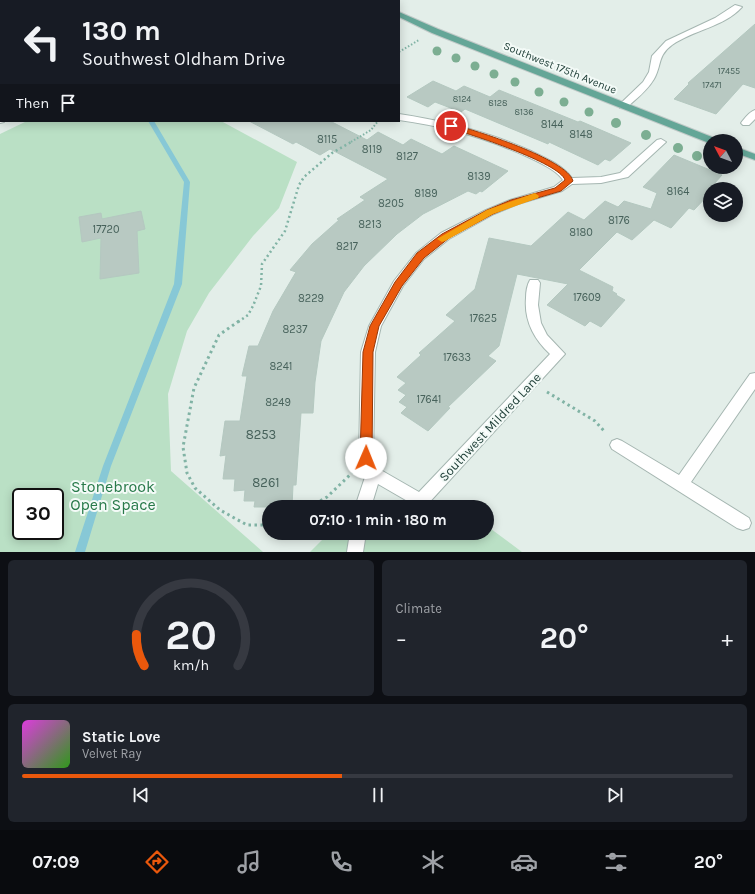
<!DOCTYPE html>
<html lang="en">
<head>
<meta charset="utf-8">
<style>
	:root { --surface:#171b24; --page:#20242c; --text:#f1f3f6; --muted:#9ea1a6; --line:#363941; --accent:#ea580c }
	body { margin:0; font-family:Karla,sans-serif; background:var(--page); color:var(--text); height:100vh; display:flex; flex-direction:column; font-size:15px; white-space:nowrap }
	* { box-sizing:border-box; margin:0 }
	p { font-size:13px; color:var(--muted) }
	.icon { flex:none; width:22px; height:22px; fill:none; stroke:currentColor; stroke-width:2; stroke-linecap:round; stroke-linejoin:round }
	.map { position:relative; height:552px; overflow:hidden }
	.sheet { display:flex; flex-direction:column; gap:8px; padding:8px; background:#0d0f14; flex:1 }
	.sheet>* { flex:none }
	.top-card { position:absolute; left:0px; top:0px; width:400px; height:122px; box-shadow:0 2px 10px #0003; background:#171b24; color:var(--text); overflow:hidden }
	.needle { width:26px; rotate:311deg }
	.tools { position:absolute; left:703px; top:134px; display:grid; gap:8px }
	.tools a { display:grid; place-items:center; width:40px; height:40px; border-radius:50%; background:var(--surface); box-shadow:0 2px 10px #0003; font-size:20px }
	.speed { position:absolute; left:12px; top:488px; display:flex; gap:8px; font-size:20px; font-weight:700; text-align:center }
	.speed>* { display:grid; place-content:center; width:52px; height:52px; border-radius:50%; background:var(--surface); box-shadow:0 2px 10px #0003; line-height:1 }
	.speed .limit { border:2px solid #111; border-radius:6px; background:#fff; color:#111 }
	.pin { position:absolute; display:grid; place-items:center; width:34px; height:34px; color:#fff; margin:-17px; border:2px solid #fff; border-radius:50%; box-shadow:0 1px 4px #0007 }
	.me { position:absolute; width:44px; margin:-22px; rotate:1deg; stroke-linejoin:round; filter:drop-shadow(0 0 3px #0008) }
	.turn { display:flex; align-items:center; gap:14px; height:84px; padding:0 16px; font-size:18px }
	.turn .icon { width:52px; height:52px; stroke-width:2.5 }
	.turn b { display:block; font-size:28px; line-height:34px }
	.then { display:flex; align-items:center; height:38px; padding:0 16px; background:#0003; gap:8px; font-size:15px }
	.big { font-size:30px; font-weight:700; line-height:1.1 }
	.sheet .card { flex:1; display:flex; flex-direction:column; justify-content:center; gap:6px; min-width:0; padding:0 14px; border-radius:6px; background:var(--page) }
	.sheet .dial { align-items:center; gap:0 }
	.dial svg { height:104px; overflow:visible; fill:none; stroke:var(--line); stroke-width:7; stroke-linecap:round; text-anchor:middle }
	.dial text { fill:var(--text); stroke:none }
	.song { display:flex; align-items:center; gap:12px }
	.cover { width:48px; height:48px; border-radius:6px; background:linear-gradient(135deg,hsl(300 70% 55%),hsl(110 70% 35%)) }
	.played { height:4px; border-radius:2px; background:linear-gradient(90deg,var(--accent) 45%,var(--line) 45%) }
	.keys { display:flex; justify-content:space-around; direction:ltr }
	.heat { display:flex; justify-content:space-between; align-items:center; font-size:22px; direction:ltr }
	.sheet .tiles { flex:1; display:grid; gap:8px; grid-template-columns:1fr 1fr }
	.card:last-child { grid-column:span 2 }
	.trip { position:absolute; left:262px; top:500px; width:232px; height:40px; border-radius:20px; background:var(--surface); box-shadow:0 2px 10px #0003; font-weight:700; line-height:40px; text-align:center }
	.menu { display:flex; height:64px; justify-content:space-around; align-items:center; background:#090b0e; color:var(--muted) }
	.menu .icon { width:28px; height:28px }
	.menu .on { color:var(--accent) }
	.menu b { font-size:18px; color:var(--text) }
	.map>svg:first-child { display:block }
	.green { fill:#bae0c5; fill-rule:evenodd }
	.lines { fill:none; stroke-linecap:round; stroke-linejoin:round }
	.stream { fill:#87c8d6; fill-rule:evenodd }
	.building { fill:#b8c9c2; stroke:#b4c8c0 }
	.minor-casing { stroke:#a5b6b1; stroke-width:2 }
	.major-casing { stroke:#c1cac8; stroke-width:2 }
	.path-far2 { stroke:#81b3a5; stroke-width:2; stroke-dasharray:1.5 2; stroke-linecap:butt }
	.path-far1 { stroke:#81b3a5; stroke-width:2.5; stroke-dasharray:2 3; stroke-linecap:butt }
	.path { stroke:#81b3a5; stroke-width:3; stroke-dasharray:2.5 3.5; stroke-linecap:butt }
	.minor { fill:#fff; fill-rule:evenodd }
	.major { fill:#64a697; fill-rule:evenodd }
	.tree { fill:#7cae92 }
	.route { fill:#ea580c; stroke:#983908 }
	.slow { fill:#f59e0b }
	.labels { text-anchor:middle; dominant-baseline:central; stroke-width:4; stroke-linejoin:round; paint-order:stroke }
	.far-number-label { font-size:9px; fill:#47625b }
	.far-street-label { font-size:11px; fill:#214039; stroke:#f3faf7 }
	.number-label { font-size:11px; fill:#47625b }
	.street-label { font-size:13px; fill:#214039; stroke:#f3faf7 }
	.near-number-label { font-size:13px; fill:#47625b }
	.near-park-label { font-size:16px; fill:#287a4a; stroke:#f3faf7 }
</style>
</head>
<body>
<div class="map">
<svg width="755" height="552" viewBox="0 0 755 552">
	<rect width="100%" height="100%" fill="#e3eee9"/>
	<g class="green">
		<path d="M27,121h194l76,41 -18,46 -26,28 -44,57 -22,38 -19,63 3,77 92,81h-263v-418zM21,497h34v34h-34z"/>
		<polygon points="487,526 522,552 310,552 329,533 487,533"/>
	</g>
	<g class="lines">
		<g class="stream">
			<rect x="186" y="0" width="6" height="1"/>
			<polygon points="148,121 154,121 190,182 182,284 111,466 85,552 75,552 103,466 174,284 184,182"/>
		</g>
	</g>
	<g class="building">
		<polygon points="755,24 755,88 743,84 716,114 674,99 689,84 688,83"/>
		<polygon points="433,81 456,91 464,86 490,97 499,90 578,122 580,121 631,143 610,161 605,159 598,165 549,142 548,144 465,109 461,112 435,102 428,107 407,97"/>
		<polygon points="249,121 330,121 367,140 378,132 403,145 411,139 442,154 454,146 508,171 482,192 480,191 476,194 468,191 423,214 397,234 364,266 344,292 321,341 315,382 313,413 301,413 296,485 293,485 292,507 254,507 255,501 244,501 245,490 234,491 235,479 223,479 226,455 220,456 225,421 240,421 247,376 242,376 249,346 258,346 273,311 296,272 290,270 312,244 339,220 337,219 365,200 360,197 388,179 330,149 320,155 296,142 293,144"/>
		<polygon points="674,155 722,175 707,192 710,193 694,210 689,208 671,228 654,220 632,240 617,232 579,270 613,287 612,291 617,294 616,295 625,300 601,327 590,321 585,326 547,305 568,284 517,274 499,346 488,356 496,361 448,407 450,408 428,431 401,413 407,407 399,402 406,395 398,390 406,383 397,377 421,355 419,353 455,321 446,315 475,289 489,238 531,246 568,212 584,220 605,201 618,207 624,201 651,209 657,193 643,187"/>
		<polygon points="141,211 145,229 137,231 139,273 100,279 101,238 82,242 79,217 101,213 102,219"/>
	</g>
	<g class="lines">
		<defs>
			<g id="minor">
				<path d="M735,5l7,2c-18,20 -49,23 -70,38 -15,11 -10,20 -18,34 -7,12 -18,20 -28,29h-6v-4l23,-22 6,-10 3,-16 14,-15 49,-23z"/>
				<rect x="0" y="70" width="1" height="6"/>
				<path d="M755,110v9l-6,6h-6l-2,-2c4,-5 8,-11 14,-13z"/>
				<path d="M399,114c46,7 90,18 132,37 15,7 31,14 41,27l29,-1 19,-4 37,-33 4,-1 5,3 -38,35 -27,6 -29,1 -10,7 -44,13 -24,10 -45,25 -25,20 -21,27 -22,40 -6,26 -2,106 6,11 40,23 131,-138c-16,-15 -26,-33 -24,-56 0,-6 1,-13 4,-18h8l2,3 -2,22 3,18 6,12 18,19 -139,152h-10l-38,-22 -7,23h-16l11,-33 -7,-16 2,-106 8,-26 25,-45 22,-28 25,-20 45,-23 24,-10 44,-13 9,-7c-8,-11 -23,-17 -35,-23 -42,-19 -84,-31 -129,-37z"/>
				<polygon points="0,117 1,121 4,122 0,123"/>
				<polygon points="755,373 755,389 691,482 749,518 751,523 749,528 743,530 737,528 612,449 610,445 612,441 617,439 622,441 679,475 750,374"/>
				<polygon points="350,533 366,533 363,552 347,552"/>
			</g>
			<g id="major">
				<rect x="378" y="0" width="8" height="1"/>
				<polygon points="399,12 438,29 717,139 718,141 710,141 709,143 432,33 399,17"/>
				<polygon points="736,147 755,154 755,160 736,153"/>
			</g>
		</defs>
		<use href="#minor" class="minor-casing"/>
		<use href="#major" class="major-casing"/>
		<g class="path-far2">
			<polyline points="399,52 419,40"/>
			<polyline points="351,142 371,130 378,121"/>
		</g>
		<polyline class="path-far1" points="238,322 248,315 253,306 261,286 262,264 285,231 299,185 304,177 332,153 353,141"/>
		<g class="path">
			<polyline points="239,321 219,335 194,388 183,447 187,473 195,488 220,510 247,525 269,525"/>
			<polyline points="547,392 595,421 605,432"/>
			<polyline points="310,507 327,497 353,472"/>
		</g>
		<use href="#minor" class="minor"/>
		<use href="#major" class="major"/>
	</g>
	<g class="tree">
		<circle cx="437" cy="51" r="4.5"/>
		<circle cx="456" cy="58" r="4.5"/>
		<circle cx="475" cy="66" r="4.5"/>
		<circle cx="494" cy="74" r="4.5"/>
		<circle cx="515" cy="82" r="4.5"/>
		<circle cx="539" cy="92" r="4.5"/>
		<circle cx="564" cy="102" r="4.5"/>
		<circle cx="589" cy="112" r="4.5"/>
		<circle cx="616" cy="123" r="5"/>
		<circle cx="646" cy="135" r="5"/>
		<circle cx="678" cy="148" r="5"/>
		<circle cx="697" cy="156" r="5"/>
	</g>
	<path class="route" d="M451,124c24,6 116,35 122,57l-12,10 -44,13 -24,10 -44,24 -25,20 -22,28 -23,40 -6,26 -1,106 -2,4 -4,1 -4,-1 -2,-4 3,-106 7,-26 25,-44 22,-29 25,-19 45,-24 24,-10 44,-12 10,-8c-5,-17 -97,-47 -117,-52l-1,-2z"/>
	<polygon class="slow" points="535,193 539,196 538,198 493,214 445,241 442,242 437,239 487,210"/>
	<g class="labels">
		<g class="far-number-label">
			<text x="729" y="71">17455</text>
			<text x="712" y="85">17471</text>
			<text x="462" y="99">8124</text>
			<text x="498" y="103">8128</text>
			<text x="524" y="112">8136</text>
		</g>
		<g class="far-street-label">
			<text transform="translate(560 68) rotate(22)">Southwest 175th Avenue</text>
		</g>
		<g class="number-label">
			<text x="552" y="124">8144</text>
			<text x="581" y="134">8148</text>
			<text x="327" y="139">8115</text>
			<text x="372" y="149">8119</text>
			<text x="407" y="156">8127</text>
			<text x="479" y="176">8139</text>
			<text x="678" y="191">8164</text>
			<text x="426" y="193">8189</text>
			<text x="391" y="203">8205</text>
			<text x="619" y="220">8176</text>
			<text x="370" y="224">8213</text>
			<text x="106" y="229">17720</text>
			<text x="581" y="232">8180</text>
			<text x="347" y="246">8217</text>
			<text x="587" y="297">17609</text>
			<text x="311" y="298">8229</text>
			<text x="483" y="318">17625</text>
			<text x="295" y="329">8237</text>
			<text x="457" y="357">17633</text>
			<text x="281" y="366">8241</text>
			<text x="429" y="399">17641</text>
			<text x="278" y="402">8249</text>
		</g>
		<g class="street-label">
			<text transform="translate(490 427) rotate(-47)">Southwest Mildred Lane</text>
		</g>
		<g class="near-number-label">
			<text x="261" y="434">8253</text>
			<text x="266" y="482">8261</text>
		</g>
		<g class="near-park-label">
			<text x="113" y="486">Stonebrook<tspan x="113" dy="18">Open Space</tspan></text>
		</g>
	</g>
</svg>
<div class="tools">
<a><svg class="needle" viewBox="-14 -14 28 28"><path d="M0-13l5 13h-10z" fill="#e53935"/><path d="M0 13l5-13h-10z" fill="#9ea1a6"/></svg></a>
<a><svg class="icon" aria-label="layers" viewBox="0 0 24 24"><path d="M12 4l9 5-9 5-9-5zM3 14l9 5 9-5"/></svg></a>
</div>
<div class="speed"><div class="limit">30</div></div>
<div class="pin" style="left:451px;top:126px;background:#d93025"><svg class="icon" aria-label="arrive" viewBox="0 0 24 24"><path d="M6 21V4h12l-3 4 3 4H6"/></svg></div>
<svg class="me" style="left:366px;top:458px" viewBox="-20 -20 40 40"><circle r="19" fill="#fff"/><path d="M0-13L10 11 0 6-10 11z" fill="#ea580c"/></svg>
<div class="trip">07:10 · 1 min · 180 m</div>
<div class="top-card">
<div class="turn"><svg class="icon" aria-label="left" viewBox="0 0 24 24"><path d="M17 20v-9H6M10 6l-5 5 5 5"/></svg><div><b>130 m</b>Southwest Oldham Drive</div></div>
<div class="then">Then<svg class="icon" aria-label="arrive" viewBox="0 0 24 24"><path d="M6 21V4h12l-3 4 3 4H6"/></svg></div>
</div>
</div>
<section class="sheet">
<div class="tiles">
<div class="card dial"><svg viewBox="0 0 100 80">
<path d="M14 69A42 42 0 1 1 86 69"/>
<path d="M14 69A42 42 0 0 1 8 45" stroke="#ea580c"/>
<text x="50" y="56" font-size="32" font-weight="700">20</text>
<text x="50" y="72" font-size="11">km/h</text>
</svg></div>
<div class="card"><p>Climate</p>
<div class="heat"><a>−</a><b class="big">20°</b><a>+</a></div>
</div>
<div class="card">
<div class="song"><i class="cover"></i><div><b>Static Love</b><p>Velvet Ray</p></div></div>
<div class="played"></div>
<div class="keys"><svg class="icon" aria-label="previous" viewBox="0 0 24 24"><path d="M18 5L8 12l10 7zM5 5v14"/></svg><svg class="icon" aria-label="pause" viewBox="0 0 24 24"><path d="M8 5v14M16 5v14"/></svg><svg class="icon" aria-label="next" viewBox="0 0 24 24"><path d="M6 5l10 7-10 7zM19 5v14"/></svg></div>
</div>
</div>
</section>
<nav class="menu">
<b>07:09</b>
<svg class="icon on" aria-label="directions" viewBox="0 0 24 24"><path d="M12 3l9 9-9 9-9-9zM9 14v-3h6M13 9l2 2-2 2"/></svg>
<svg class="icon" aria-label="music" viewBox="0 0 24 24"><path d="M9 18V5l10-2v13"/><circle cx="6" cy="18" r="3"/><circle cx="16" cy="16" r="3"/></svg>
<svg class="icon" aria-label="phone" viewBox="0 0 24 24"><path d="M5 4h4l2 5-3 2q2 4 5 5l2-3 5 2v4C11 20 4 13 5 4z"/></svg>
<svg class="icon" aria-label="climate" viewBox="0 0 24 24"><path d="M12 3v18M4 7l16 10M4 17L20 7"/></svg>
<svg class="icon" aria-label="car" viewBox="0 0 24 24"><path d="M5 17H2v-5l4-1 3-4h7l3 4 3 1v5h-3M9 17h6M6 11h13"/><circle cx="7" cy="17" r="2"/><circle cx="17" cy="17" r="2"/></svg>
<svg class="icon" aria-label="filters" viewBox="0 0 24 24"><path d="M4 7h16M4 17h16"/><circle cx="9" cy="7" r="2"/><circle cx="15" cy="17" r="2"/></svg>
<b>20°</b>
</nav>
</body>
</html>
